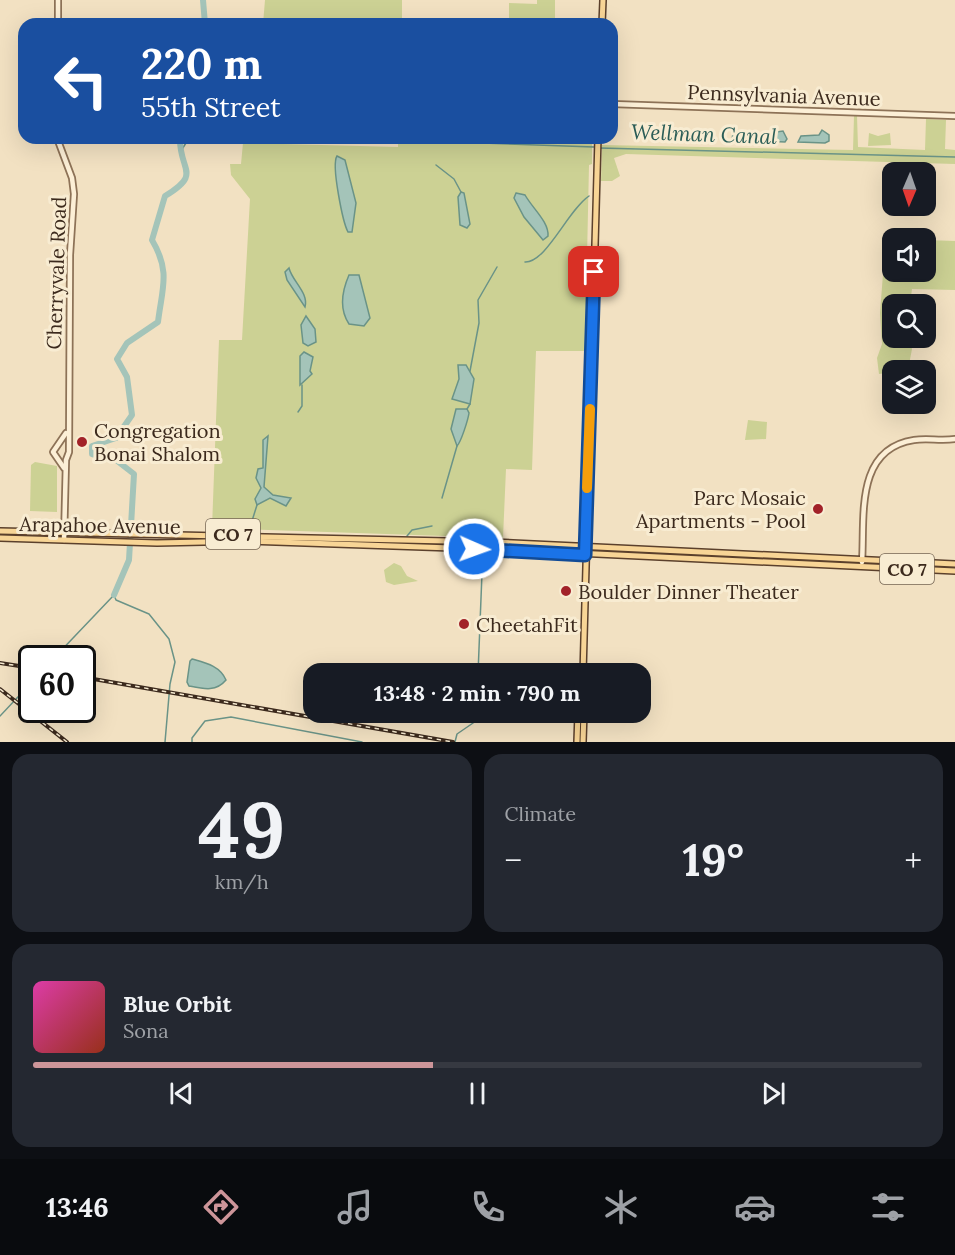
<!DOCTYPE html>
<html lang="en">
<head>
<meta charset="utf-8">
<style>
	:root { --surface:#171b24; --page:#242831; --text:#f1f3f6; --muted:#9ea1a6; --line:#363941; --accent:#cd9599 }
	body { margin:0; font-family:Lora,serif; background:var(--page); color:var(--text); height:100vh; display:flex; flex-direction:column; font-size:22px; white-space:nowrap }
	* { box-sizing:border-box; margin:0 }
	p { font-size:20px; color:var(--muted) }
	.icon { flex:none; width:33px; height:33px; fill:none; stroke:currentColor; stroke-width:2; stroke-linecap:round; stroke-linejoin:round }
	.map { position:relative; height:742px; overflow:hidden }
	.details { display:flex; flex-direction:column; gap:12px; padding:12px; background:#0d0f14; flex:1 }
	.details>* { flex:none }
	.top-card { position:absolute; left:18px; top:18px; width:600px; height:126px; border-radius:18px; box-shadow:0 6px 24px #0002; background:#1a4fa0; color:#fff; overflow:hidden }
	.needle { width:39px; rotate:182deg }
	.buttons { position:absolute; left:882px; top:162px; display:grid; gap:12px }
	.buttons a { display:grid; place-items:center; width:54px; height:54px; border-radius:12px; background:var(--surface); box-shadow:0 6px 24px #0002; font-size:30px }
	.speed { position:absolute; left:18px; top:645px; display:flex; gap:12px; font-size:30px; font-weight:700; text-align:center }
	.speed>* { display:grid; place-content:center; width:78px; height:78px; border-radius:50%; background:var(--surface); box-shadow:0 6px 24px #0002; line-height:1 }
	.speed .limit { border:3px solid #111; border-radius:9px; background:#fff; color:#111 }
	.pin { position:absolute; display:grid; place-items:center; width:51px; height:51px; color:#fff; margin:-26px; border-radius:12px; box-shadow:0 3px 9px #0006 }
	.me { position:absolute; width:66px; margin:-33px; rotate:92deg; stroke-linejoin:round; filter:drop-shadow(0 0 4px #0008) }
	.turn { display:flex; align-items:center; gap:21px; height:126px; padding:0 24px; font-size:27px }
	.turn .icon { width:78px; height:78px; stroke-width:2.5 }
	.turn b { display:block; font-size:42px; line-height:51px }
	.big { font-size:45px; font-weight:700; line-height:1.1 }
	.details .widget { flex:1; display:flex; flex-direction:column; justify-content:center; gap:9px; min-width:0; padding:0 21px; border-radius:18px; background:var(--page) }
	.details .dial { align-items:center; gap:0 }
	.dial b { font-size:78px; line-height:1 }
	.song { display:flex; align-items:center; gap:18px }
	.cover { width:72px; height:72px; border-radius:9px; background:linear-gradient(135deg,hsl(320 70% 55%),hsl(10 70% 35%)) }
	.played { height:6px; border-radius:3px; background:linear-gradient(90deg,var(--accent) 45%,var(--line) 45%) }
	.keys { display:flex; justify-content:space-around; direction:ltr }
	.heat { display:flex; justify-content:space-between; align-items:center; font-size:33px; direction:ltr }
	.details .tiles { flex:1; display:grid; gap:12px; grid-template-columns:1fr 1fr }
	.widget:last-child { grid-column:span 2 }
	.trip { position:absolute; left:303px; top:663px; width:348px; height:60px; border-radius:18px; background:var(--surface); box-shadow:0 6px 24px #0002; font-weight:700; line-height:60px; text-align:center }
	.tab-bar { display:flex; height:96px; justify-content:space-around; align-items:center; background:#090b0e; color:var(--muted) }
	.tab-bar .icon { width:42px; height:42px }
	.tab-bar .active { color:var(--accent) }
	.tab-bar b { font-size:27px; color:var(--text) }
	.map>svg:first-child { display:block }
	.green { fill:#ccd194 }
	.water { fill:#a4c4b9; stroke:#6a9387; stroke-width:1.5 }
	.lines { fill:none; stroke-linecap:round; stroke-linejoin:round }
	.stream { stroke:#6a9387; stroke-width:1.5 }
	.river { stroke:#a4c4b9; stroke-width:6 }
	.minor-casing { stroke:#8d7257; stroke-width:8 }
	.major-casing { stroke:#5b402c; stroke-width:8 }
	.minor { stroke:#fcefd6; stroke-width:4.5 }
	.major { stroke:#f8d596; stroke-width:5 }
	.rail-casing { stroke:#3c2a1d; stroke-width:4 }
	.rail { stroke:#f8ecd2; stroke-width:1.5; stroke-dasharray:4.5; stroke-linecap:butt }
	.route-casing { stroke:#114b97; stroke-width:15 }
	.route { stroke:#1a73e8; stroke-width:10 }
	.slow { stroke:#f59e0b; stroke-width:10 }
	.poi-dot { fill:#a22228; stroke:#f8ecd2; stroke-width:2 }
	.labels { text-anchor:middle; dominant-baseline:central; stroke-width:6; stroke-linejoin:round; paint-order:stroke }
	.shield { fill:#f8ecd2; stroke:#746453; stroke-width:1.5 }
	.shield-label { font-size:18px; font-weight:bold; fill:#3c2a1d }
	.street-label { font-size:20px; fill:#3c2a1d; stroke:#f8ecd2 }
	.poi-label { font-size:20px; fill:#3c2a1d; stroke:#f8ecd2; text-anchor:start }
	.water-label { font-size:21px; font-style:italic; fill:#2b5d57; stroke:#f8ecd2 }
</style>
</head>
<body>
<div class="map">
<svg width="955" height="742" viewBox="0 0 955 742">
	<rect width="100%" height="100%" fill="#f2e1c2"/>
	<g class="green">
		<polygon points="265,0 402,0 402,24 263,24"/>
		<polygon points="537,0 555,0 555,24 509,24 509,3 537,4"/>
		<polygon points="854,116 857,116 858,147 925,150 926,119 946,120 945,149 955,150 955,164 626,154 614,158 620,176 612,181 601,181 602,145 853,150"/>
		<polygon points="869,133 878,136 890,133 891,145 868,146"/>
		<polygon points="384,138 592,144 592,164 589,165 585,351 536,351 532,470 506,469 503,538 212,528 219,340 242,340 250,199 231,175 230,164 241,164 243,143 398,147 398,142 387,142"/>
		<polygon points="926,240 955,241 955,290 912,289 910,304 892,304 892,338 909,338 912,349 908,370 879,374 877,358 882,344 880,313 883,274 926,272"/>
		<polygon points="748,420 767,422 766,439 745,440"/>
		<polygon points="35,462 57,466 57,512 30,511 31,465"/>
		<polygon points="394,563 401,566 407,576 418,581 394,585 386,582 384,570"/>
	</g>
	<g class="water">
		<polygon points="822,130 829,135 829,141 825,143 798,142 801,136 819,135"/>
		<polygon points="783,131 787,139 785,142 763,141 762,134"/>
		<polygon points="750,132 756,136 754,140 732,139 733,134"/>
		<path d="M337,156l8,4 11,43 -4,29h-4c-5,-9 -17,-67 -11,-76z"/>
		<polygon points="461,192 464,193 470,224 467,228 460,225 458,197"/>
		<path d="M516,193l9,2c8,14 24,27 23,41l-5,4 -19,-23 -10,-19z"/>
		<path d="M289,268c3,13 20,25 16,39l-18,-27 -2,-8z"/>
		<path d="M349,275h10l11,43 -6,8 -15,-2c-10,-15 -7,-33 0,-49z"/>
		<polygon points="306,316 315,329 316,342 308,346 303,343 301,325"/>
		<polygon points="304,352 313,357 310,371 312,374 300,385 300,356"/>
		<polygon points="458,365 466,365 474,379 470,404 452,399 459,379"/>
		<path d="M456,409h11l2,4c-1,7 -8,29 -12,33l-6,-17z"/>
		<polygon points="268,436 264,487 273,495 291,498 286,506 270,498 257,505 255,499 261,488 256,478 258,469 263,468 263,440"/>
		<path d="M192,659c14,4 28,7 34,21 -10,12 -22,9 -37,6l-2,-4 3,-21z"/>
	</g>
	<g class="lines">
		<g class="stream">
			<polyline points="343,138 594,147"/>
			<polyline points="599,148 955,157"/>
			<polyline points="181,151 189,138"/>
			<polyline points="436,165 454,179 461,192"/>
			<path d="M525,262c21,1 43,-52 64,-66"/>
			<polyline points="470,371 479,323 478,300 497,267"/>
			<polyline points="467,409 470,404"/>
			<polyline points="298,412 302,406 302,385"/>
			<polyline points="442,498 457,446"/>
			<polyline points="251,524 257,505"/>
			<polyline points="407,536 412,530 432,526"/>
			<polyline points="461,558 477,564 482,573 478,674"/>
			<polyline points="54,658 114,595 116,600 149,614 169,639 175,662 170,684 165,742"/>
			<polyline points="0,716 32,682"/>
			<polyline points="192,742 192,738 205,721 231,717 362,742"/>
			<polyline points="455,742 457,734 476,721 477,712"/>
		</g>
		<g class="river">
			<polyline points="203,0 205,24"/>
			<path d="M114,595l15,-35 5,-86 -18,-14 -24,-6v-8l24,-8 16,-23 -5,-38 -10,-18 10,-16 31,-21c4,-34 13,-50 -6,-82l13,-44c38,-23 14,-25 15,-58"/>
		</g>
		<defs>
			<g id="minor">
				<polyline points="58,24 58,0"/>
				<polyline points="612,104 955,116"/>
				<polyline points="57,138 72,178 74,194 70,255 69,452 66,460 64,540"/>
				<polyline points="64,468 53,452 66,433"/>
				<path d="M862,562c3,-44 -8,-113 52,-122 13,-2 27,1 41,-1"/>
			</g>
			<g id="major">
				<polyline points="602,24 603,0"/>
				<polyline points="0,531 493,542 955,564"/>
				<polyline points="0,538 157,543 250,541 513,550 955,571"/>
				<polyline points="583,674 598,138"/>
				<polyline points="577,742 578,712"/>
				<polyline points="583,742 584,712"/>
			</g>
		</defs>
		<use href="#minor" class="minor-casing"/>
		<use href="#major" class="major-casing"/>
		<use href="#minor" class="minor"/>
		<use href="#major" class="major"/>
		<defs>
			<g id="rail">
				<polyline points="0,663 32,668"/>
				<polyline points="82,677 453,742"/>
				<polyline points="0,689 67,742"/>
			</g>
		</defs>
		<use href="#rail" class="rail-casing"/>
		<use href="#rail" class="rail"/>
	</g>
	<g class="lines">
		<defs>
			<polyline id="route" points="474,549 585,555 594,272"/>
		</defs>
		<use href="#route" class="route-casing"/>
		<use href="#route" class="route"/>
		<polyline class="slow" points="587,488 590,409"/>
	</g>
	<g class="poi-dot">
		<circle cx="82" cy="442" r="6"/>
		<circle cx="818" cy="509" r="6"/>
		<circle cx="566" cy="591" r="6"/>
		<circle cx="464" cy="624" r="6"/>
	</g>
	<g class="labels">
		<g class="shield">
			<rect x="206" y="519" width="54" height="30" rx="4.5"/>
			<rect x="880" y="554" width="54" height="30" rx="4.5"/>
		</g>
		<g class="shield-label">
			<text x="233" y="534">CO 7</text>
			<text x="907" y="569">CO 7</text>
		</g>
		<g class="street-label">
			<text transform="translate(784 95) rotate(2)">Pennsylvania Avenue</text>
			<text transform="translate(56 273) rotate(-88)">Cherryvale Road</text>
			<text transform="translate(100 525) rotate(1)">Arapahoe Avenue</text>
		</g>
		<g class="poi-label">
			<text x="94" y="430">Congregation<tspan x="94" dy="23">Bonai Shalom</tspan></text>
			<text x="806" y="497" text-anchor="end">Parc Mosaic<tspan x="806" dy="23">Apartments - Pool</tspan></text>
			<text x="578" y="591">Boulder Dinner Theater</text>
			<text x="476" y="624">CheetahFit</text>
		</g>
		<g class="water-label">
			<text transform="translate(704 134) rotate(2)">Wellman Canal</text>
		</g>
	</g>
</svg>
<div class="buttons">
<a><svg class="needle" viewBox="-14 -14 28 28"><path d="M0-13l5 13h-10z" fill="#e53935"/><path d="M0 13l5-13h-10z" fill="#9ea1a6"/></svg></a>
<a><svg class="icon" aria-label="sound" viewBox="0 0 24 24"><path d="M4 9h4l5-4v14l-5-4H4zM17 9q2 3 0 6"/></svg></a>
<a><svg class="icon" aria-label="search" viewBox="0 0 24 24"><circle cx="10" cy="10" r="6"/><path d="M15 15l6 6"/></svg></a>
<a><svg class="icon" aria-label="layers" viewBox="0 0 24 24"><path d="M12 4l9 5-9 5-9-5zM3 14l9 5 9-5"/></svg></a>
</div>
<div class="speed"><div class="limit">60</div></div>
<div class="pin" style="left:594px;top:272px;background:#d93025"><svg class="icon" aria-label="arrive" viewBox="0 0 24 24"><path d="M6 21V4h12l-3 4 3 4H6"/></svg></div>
<svg class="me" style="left:474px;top:549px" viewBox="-20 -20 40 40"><circle r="17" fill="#1a73e8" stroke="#fff" stroke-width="3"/><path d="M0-11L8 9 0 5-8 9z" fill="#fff"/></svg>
<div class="trip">13:48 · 2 min · 790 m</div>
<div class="top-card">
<div class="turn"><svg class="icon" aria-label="left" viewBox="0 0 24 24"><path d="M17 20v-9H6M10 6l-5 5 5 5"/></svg><div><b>220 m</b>55th Street</div></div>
</div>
</div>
<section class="details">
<div class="tiles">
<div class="widget dial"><b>49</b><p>km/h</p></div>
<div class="widget"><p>Climate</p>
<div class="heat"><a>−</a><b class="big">19°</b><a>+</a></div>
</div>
<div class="widget">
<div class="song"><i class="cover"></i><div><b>Blue Orbit</b><p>Sona</p></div></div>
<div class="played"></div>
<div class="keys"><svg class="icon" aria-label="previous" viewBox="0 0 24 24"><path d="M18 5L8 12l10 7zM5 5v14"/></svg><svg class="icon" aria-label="pause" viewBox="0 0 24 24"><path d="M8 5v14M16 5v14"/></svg><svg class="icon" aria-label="next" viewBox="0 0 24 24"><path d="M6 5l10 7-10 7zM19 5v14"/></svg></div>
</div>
</div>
</section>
<nav class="tab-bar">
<b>13:46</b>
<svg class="icon active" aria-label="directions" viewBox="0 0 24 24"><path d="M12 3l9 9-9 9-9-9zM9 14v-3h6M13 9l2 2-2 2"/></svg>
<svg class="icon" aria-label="music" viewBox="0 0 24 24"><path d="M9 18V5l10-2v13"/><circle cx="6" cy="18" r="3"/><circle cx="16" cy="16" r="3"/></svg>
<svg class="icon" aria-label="phone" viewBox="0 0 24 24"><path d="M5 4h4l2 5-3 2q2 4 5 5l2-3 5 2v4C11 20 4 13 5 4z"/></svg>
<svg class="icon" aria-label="climate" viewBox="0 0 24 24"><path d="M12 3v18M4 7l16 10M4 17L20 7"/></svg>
<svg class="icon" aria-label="car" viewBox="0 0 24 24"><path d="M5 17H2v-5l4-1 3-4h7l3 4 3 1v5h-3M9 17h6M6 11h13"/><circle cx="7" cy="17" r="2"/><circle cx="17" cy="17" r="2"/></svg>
<svg class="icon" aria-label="filters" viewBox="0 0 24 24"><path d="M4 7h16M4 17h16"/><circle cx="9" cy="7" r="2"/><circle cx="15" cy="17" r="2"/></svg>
</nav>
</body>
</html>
